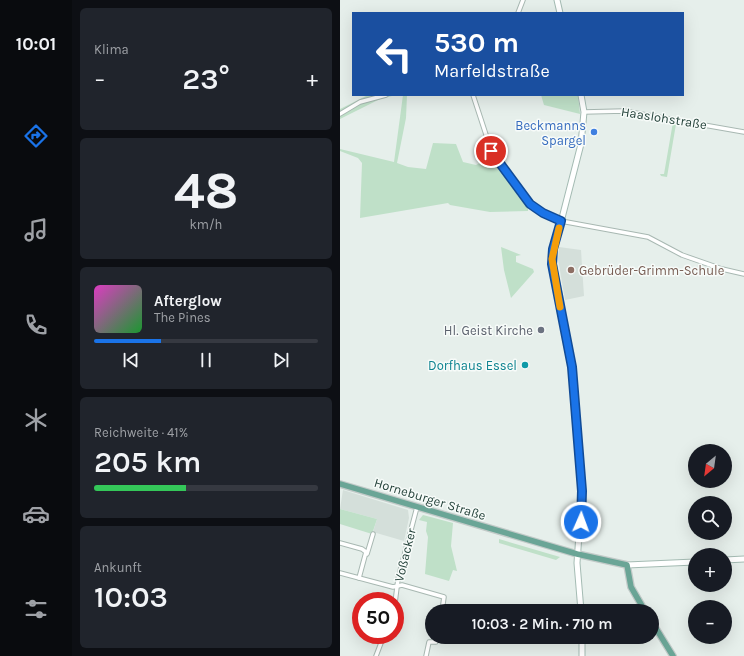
<!DOCTYPE html>
<html lang="de">
<head>
<meta charset="utf-8">
<style>
	:root { --surface:#171b24; --page:#20242c; --text:#f1f3f6; --muted:#9ea1a6; --line:#363941; --accent:#1a73e8 }
	body { margin:0; font-family:Karla,sans-serif; background:var(--page); color:var(--text); height:100vh; display:flex; flex-direction:column; font-size:15px; white-space:nowrap }
	* { box-sizing:border-box; margin:0 }
	p { font-size:13px; color:var(--muted) }
	.icon { flex:none; width:22px; height:22px; fill:none; stroke:currentColor; stroke-width:2; stroke-linecap:round; stroke-linejoin:round }
	.map { position:relative; flex:1; overflow:hidden }
	.drawer { display:flex; flex-direction:column; gap:8px; padding:8px; background:#0d0f14; width:268px }
	.drawer>* { flex:none }
	.hud { position:absolute; left:12px; top:12px; width:332px; height:84px; border-radius:0px; box-shadow:0 4px 16px #0002; background:#1a4fa0; color:#fff; overflow:hidden }
	.needle { width:26px; rotate:209deg }
	.controls { position:absolute; left:348px; top:444px; display:grid; gap:8px }
	.controls a { display:grid; place-items:center; width:44px; height:44px; border-radius:50%; background:var(--surface); box-shadow:0 4px 16px #0002; font-size:20px }
	.speed { position:absolute; left:12px; top:592px; display:flex; gap:8px; font-size:20px; font-weight:700; text-align:center }
	.speed>* { display:grid; place-content:center; width:52px; height:52px; border-radius:50%; background:var(--surface); box-shadow:0 4px 16px #0002; line-height:1 }
	.speed .limit { border:6px solid #d22; background:#fff; color:#111 }
	.pin { position:absolute; display:grid; place-items:center; width:34px; height:34px; color:#fff; margin:-17px; border:2px solid #fff; border-radius:50%; box-shadow:0 1px 4px #0007 }
	.me { position:absolute; width:44px; margin:-22px; rotate:2deg; stroke-linejoin:round; filter:drop-shadow(0 0 3px #0008) }
	.turn { display:flex; align-items:center; gap:14px; height:84px; padding:0 16px; font-size:18px }
	.turn .icon { width:52px; height:52px; stroke-width:2.5 }
	.turn b { display:block; font-size:28px; line-height:34px }
	.big { font-size:30px; font-weight:600; line-height:1.1 }
	.drawer .widget { flex:1; display:flex; flex-direction:column; justify-content:center; gap:6px; min-width:0; padding:0 14px; border-radius:6px; background:var(--page) }
	.drawer .dial { align-items:center; gap:0 }
	.dial b { font-size:52px; line-height:1 }
	.song { display:flex; align-items:center; gap:12px }
	.cover { width:48px; height:48px; border-radius:6px; background:linear-gradient(135deg,hsl(310 70% 55%),hsl(130 70% 35%)) }
	.played { height:4px; border-radius:2px; background:linear-gradient(90deg,var(--accent) 30%,var(--line) 30%) }
	.keys { display:flex; justify-content:space-around; direction:ltr }
	.heat { display:flex; justify-content:space-between; align-items:center; font-size:22px; direction:ltr }
	.charge { height:6px; border-radius:3px; background:linear-gradient(90deg,#34c759 41%,var(--line) 0) }
	.trip { position:absolute; left:85px; top:604px; width:234px; height:40px; border-radius:20px; background:var(--surface); box-shadow:0 4px 16px #0002; font-weight:600; line-height:40px; text-align:center }
	main { display:flex; flex:1; min-height:0 }
	.dock { display:flex; flex-direction:column; width:72px; justify-content:space-around; align-items:center; background:#090b0e; color:var(--muted) }
	.dock .icon { width:28px; height:28px }
	.dock .selected { color:var(--accent) }
	.dock b { font-size:18px; color:var(--text) }
	.map>svg:first-child { display:block }
	.built { fill:#d4dfda }
	.green { fill:#bfe0c8 }
	.lines { fill:none; stroke-linecap:round; stroke-linejoin:round }
	.street-casing { stroke:#a8b8b2; stroke-width:5.5 }
	.secondary-casing { stroke:#a4bbb3; stroke-width:7 }
	.primary-casing { stroke:#c2cac8; stroke-width:8 }
	.street { stroke:#fff; stroke-width:3.5 }
	.secondary { stroke:#fff; stroke-width:5 }
	.primary { stroke:#6aa596; stroke-width:5.5 }
	.route-casing { stroke:#114b97; stroke-width:10 }
	.route { stroke:#1a73e8; stroke-width:7 }
	.slow { stroke:#f59e0b; stroke-width:7 }
	.shop-dot { fill:#3f7fe0; stroke:#f7fbf9; stroke-width:1.5 }
	.education-dot { fill:#8d6e63; stroke:#f7fbf9; stroke-width:1.5 }
	.worship-dot { fill:#6b7280; stroke:#f7fbf9; stroke-width:1.5 }
	.culture-dot { fill:#0f9aa8; stroke:#f7fbf9; stroke-width:1.5 }
	.labels { text-anchor:middle; dominant-baseline:central; stroke-width:3; stroke-linejoin:round; paint-order:stroke }
	.street-label { font-size:13px; fill:#24423a; stroke:#f7fbf9 }
	.shop-label { font-size:13px; fill:#366cbe; stroke:#f7fbf9; text-anchor:end }
	.education-label { font-size:13px; fill:#785e54; stroke:#f7fbf9; text-anchor:start }
	.worship-label { font-size:13px; fill:#5b616d; stroke:#f7fbf9; text-anchor:end }
	.culture-label { font-size:13px; fill:#0d838f; stroke:#f7fbf9; text-anchor:end }
</style>
</head>
<body>
<main>
<nav class="dock">
<b>10:01</b>
<svg class="icon selected" aria-label="directions" viewBox="0 0 24 24"><path d="M12 3l9 9-9 9-9-9zM9 14v-3h6M13 9l2 2-2 2"/></svg>
<svg class="icon" aria-label="music" viewBox="0 0 24 24"><path d="M9 18V5l10-2v13"/><circle cx="6" cy="18" r="3"/><circle cx="16" cy="16" r="3"/></svg>
<svg class="icon" aria-label="phone" viewBox="0 0 24 24"><path d="M5 4h4l2 5-3 2q2 4 5 5l2-3 5 2v4C11 20 4 13 5 4z"/></svg>
<svg class="icon" aria-label="climate" viewBox="0 0 24 24"><path d="M12 3v18M4 7l16 10M4 17L20 7"/></svg>
<svg class="icon" aria-label="car" viewBox="0 0 24 24"><path d="M5 17H2v-5l4-1 3-4h7l3 4 3 1v5h-3M9 17h6M6 11h13"/><circle cx="7" cy="17" r="2"/><circle cx="17" cy="17" r="2"/></svg>
<svg class="icon" aria-label="filters" viewBox="0 0 24 24"><path d="M4 7h16M4 17h16"/><circle cx="9" cy="7" r="2"/><circle cx="15" cy="17" r="2"/></svg>
</nav>
<section class="drawer">
<div class="widget"><p>Klima</p>
<div class="heat"><a>−</a><b class="big">23°</b><a>+</a></div>
</div>
<div class="widget dial"><b>48</b><p>km/h</p></div>
<div class="widget">
<div class="song"><i class="cover"></i><div><b>Afterglow</b><p>The Pines</p></div></div>
<div class="played"></div>
<div class="keys"><svg class="icon" aria-label="previous" viewBox="0 0 24 24"><path d="M18 5L8 12l10 7zM5 5v14"/></svg><svg class="icon" aria-label="pause" viewBox="0 0 24 24"><path d="M8 5v14M16 5v14"/></svg><svg class="icon" aria-label="next" viewBox="0 0 24 24"><path d="M6 5l10 7-10 7zM19 5v14"/></svg></div>
</div>
<div class="widget"><p>Reichweite · 41%</p><b class="big">205 km</b><div class="charge"></div></div>
<div class="widget"><p>Ankunft</p><b class="big">10:03</b></div>
</section>
<div class="map">
<svg width="404" height="656" viewBox="0 0 404 656">
	<rect width="100%" height="100%" fill="#e6efeb"/>
	<g class="built">
		<polygon points="219,247 241,250 244,296 225,300 218,259"/>
		<polygon points="3,490 68,510 69,518 64,541 33,532 37,519 0,509"/>
	</g>
	<g class="green">
		<polygon points="28,95 56,95 40,99 0,119 0,109"/>
		<polygon points="63,95 67,95 66,118 57,163 68,167 86,169 93,143 116,144 123,162 136,165 151,157 177,193 177,195 188,206 188,211 150,212 110,205 108,203 20,218 22,163 18,158 0,151 0,149 54,162"/>
		<polygon points="201,95 238,95 240,114 204,105"/>
		<polygon points="320,118 334,121 336,124 327,177 321,176 320,174 324,174 333,122"/>
		<polygon points="161,247 181,255 176,256 176,262 193,269 194,272 171,298 164,270"/>
		<polygon points="0,509 37,519 32,534 0,524"/>
		<polygon points="83,515 113,523 111,546 117,571 113,570 109,581 85,574 88,537 86,531 87,522 79,520"/>
		<polygon points="159,539 220,557 216,560 159,543"/>
	</g>
	<g class="lines">
		<defs>
			<g id="street">
				<polyline points="178,13 183,0"/>
				<polyline points="133,95 153,156 196,209 221,221 308,237 342,255 382,269 404,274"/>
				<polyline points="244,112 284,111 404,132"/>
				<polyline points="0,114 20,102 46,95"/>
				<polyline points="0,543 22,549 26,552 19,578"/>
				<polyline points="27,554 33,534"/>
				<polyline points="0,573 53,587 62,585 104,597 102,611"/>
				<polyline points="55,603 58,579 77,507"/>
				<polyline points="36,656 44,635"/>
				<polyline points="86,656 89,642 96,642 98,637"/>
			</g>
			<g id="secondary">
				<polyline points="217,0 220,13"/>
				<polyline points="385,560 404,559"/>
				<polyline points="287,565 355,562"/>
				<polyline points="241,611 237,563 242,491 232,367 212,257 241,144 244,112 241,95"/>
				<polyline points="242,637 242,656"/>
			</g>
			<g id="primary">
				<polyline points="0,484 237,554 287,565 291,587 305,611"/>
				<polyline points="312,622 333,656"/>
			</g>
		</defs>
		<use href="#street" class="street-casing"/>
		<use href="#secondary" class="secondary-casing"/>
		<use href="#primary" class="primary-casing"/>
		<use href="#street" class="street"/>
		<use href="#secondary" class="secondary"/>
		<use href="#primary" class="primary"/>
	</g>
	<g class="lines">
		<defs>
			<polyline id="route" points="151,151 190,204 203,213 221,221 213,249 212,264 232,367 242,491 241,522"/>
		</defs>
		<use href="#route" class="route-casing"/>
		<use href="#route" class="route"/>
		<polyline class="slow" points="219,228 212,259 220,307"/>
	</g>
	<circle class="shop-dot" cx="254" cy="132" r="4"/>
	<circle class="education-dot" cx="231" cy="270" r="4"/>
	<circle class="worship-dot" cx="201" cy="330" r="4"/>
	<circle class="culture-dot" cx="185" cy="365" r="4"/>
	<g class="labels">
		<g class="street-label">
			<text transform="translate(324 118) rotate(9)">Haaslohstraße</text>
			<text transform="translate(90 499) rotate(17)">Horneburger Straße</text>
			<text transform="translate(65 555) rotate(-76)">Voßacker</text>
		</g>
		<g class="shop-label">
			<text x="246" y="125">Beckmanns<tspan x="246" dy="15">Spargel</tspan></text>
		</g>
		<g class="education-label">
			<text x="239" y="270">Gebrüder-Grimm-Schule</text>
		</g>
		<g class="worship-label">
			<text x="193" y="330">Hl. Geist Kirche</text>
		</g>
		<g class="culture-label">
			<text x="177" y="365">Dorfhaus Essel</text>
		</g>
	</g>
</svg>
<div class="controls">
<a><svg class="needle" viewBox="-14 -14 28 28"><path d="M0-13l5 13h-10z" fill="#e53935"/><path d="M0 13l5-13h-10z" fill="#9ea1a6"/></svg></a>
<a><svg class="icon" aria-label="search" viewBox="0 0 24 24"><circle cx="10" cy="10" r="6"/><path d="M15 15l6 6"/></svg></a>
<a>+</a>
<a>−</a>
</div>
<div class="speed"><div class="limit">50</div></div>
<div class="pin" style="left:151px;top:151px;background:#d93025"><svg class="icon" aria-label="arrive" viewBox="0 0 24 24"><path d="M6 21V4h12l-3 4 3 4H6"/></svg></div>
<svg class="me" style="left:241px;top:522px" viewBox="-20 -20 40 40"><circle r="17" fill="#1a73e8" stroke="#fff" stroke-width="3"/><path d="M0-11L8 9 0 5-8 9z" fill="#fff"/></svg>
<div class="trip">10:03 · 2 Min. · 710 m</div>
<div class="hud">
<div class="turn"><svg class="icon" aria-label="left" viewBox="0 0 24 24"><path d="M17 20v-9H6M10 6l-5 5 5 5"/></svg><div><b>530 m</b>Marfeldstraße</div></div>
</div>
</div>
</main>
</body>
</html>
